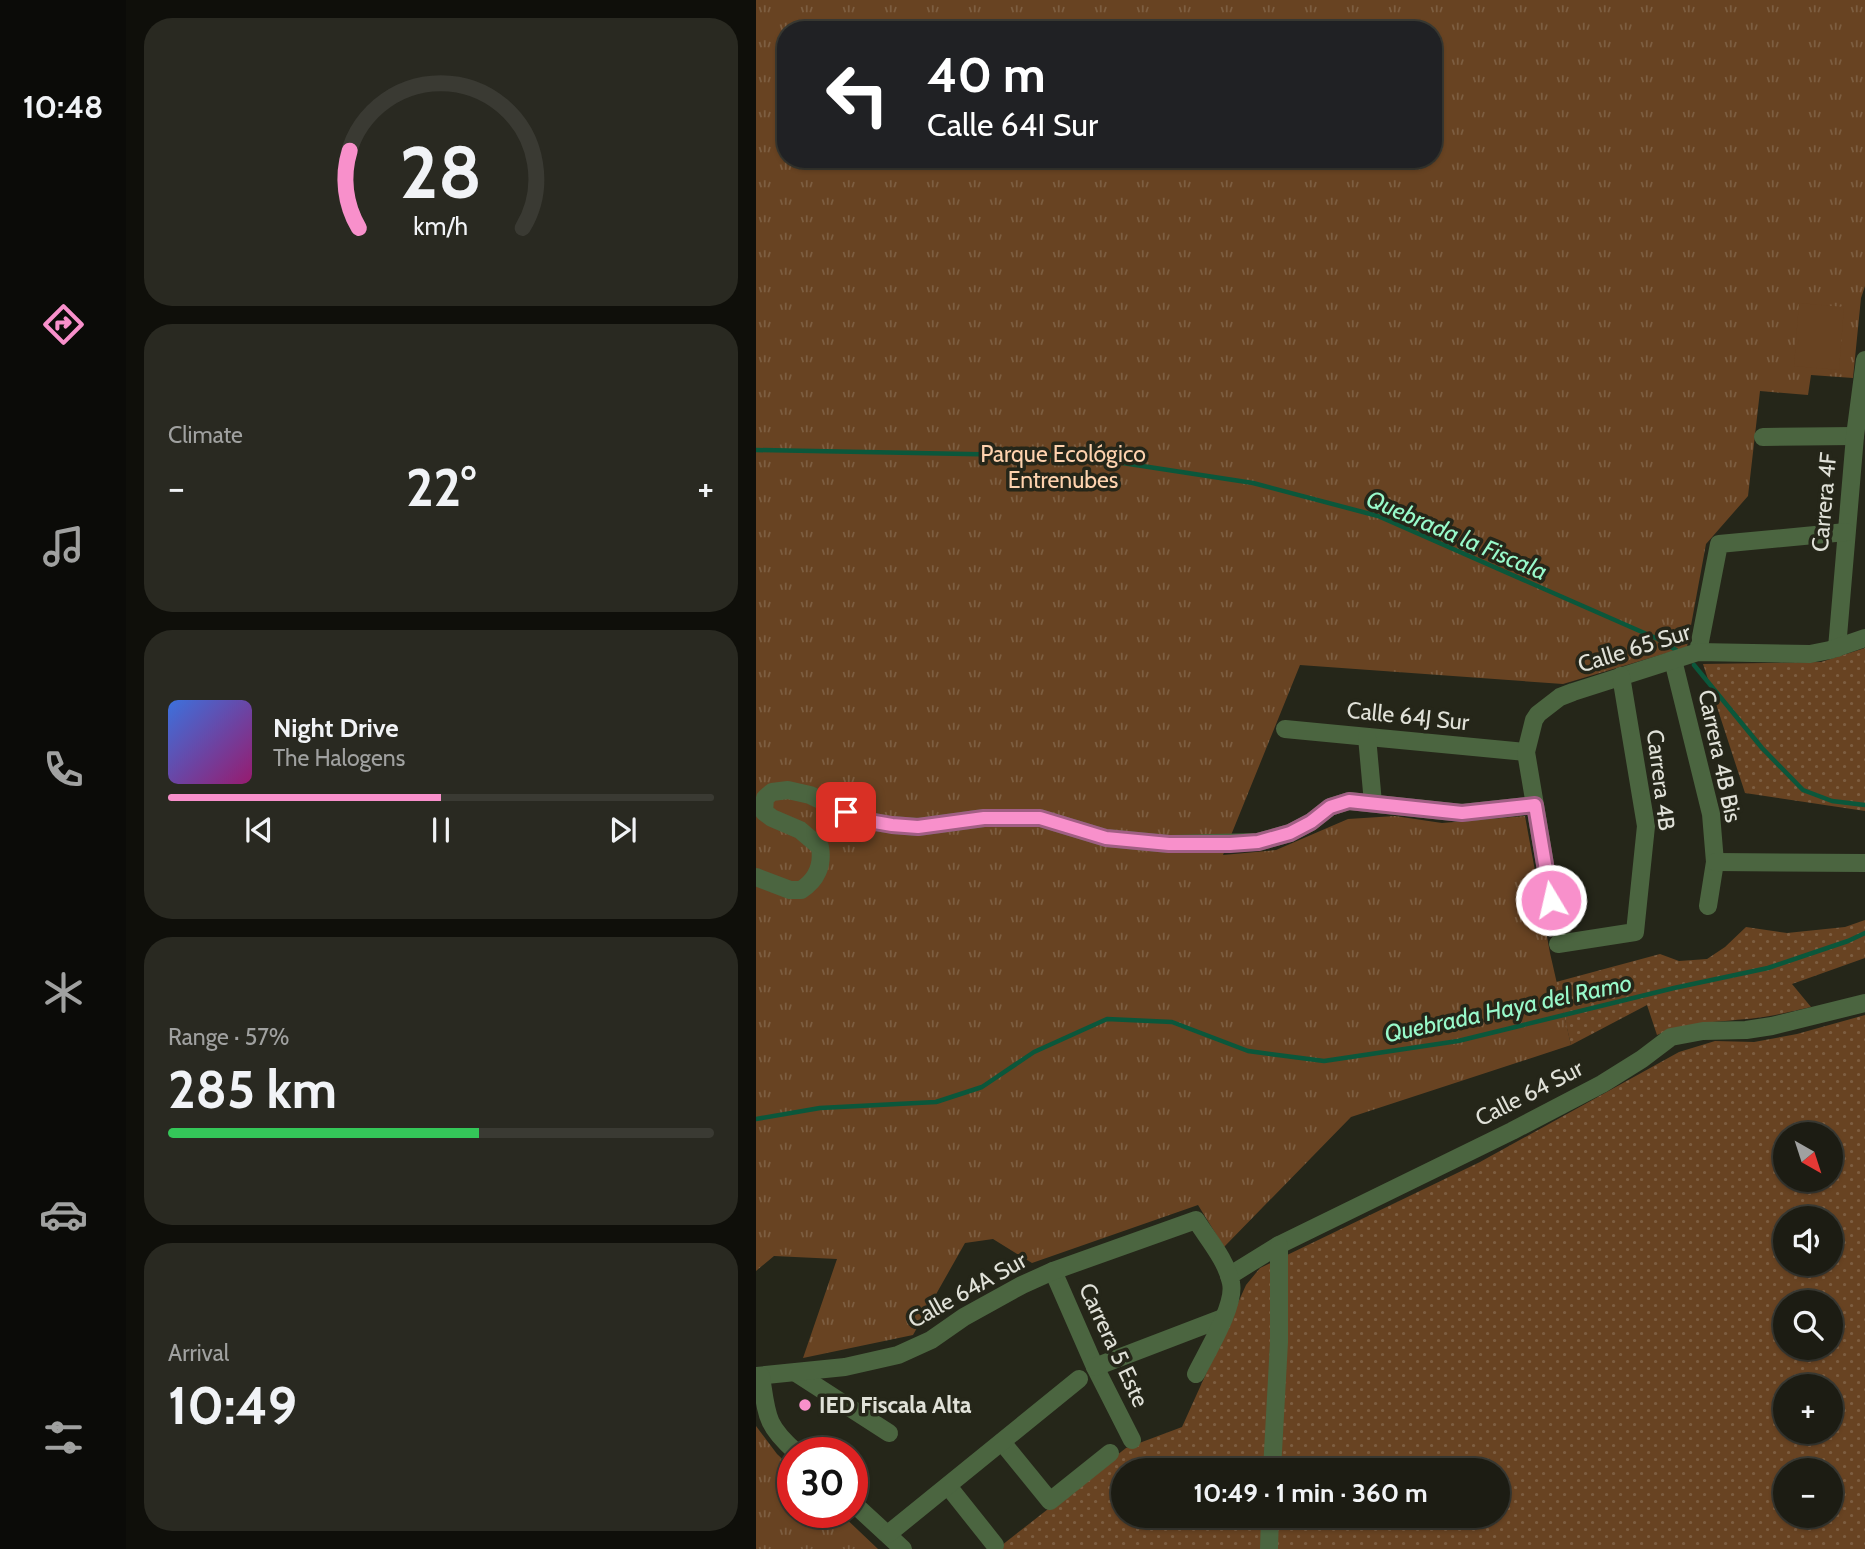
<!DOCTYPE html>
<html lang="en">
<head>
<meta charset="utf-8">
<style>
	:root { --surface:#1c1c13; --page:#292921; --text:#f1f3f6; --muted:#a0a1a0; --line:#3a3a33; --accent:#f890cb }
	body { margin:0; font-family:Cabin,sans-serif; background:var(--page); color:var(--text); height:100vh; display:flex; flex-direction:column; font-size:26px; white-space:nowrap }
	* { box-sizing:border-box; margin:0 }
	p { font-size:23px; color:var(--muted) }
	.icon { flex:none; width:38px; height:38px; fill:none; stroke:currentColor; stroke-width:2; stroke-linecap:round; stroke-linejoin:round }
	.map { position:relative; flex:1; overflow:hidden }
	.drawer { display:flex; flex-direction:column; gap:18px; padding:18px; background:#0f0f0a; width:630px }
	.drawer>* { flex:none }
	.guide { position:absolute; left:21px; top:21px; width:665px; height:147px; border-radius:28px; box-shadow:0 2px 5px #0004,0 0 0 2px var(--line); background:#202124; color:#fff; overflow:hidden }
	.needle { width:46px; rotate:141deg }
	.tools { position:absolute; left:1017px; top:1122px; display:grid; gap:14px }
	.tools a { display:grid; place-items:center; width:70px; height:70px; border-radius:50%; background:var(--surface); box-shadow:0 2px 5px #0004,0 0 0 2px var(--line); font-size:35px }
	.speed { position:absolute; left:21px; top:1437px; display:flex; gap:14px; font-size:35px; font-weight:700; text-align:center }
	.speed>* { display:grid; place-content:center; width:91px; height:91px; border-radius:50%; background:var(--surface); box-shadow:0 2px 5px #0004,0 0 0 2px var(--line); line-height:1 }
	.speed .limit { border:10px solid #d22; background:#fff; color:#111 }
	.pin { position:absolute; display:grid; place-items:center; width:60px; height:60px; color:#fff; margin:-30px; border-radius:14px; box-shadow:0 4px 10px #0006 }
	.me { position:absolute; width:77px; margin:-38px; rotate:351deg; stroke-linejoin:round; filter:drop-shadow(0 0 5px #0008) }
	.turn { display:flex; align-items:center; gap:24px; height:147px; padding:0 35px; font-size:32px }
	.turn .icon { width:91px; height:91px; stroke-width:2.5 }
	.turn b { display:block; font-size:49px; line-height:60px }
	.big { font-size:52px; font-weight:700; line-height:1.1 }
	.drawer .widget { flex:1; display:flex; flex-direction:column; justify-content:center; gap:10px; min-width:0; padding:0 24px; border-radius:28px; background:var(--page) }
	.drawer .dial { align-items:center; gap:0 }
	.dial svg { height:182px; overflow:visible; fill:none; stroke:var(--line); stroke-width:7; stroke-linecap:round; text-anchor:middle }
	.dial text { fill:var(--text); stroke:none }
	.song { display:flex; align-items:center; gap:21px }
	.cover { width:84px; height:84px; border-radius:10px; background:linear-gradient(135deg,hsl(220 70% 55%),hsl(320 70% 35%)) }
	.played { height:7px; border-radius:4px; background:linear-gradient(90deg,var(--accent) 50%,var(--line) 50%) }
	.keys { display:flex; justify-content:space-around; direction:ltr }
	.heat { display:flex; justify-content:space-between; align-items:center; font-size:38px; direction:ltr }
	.charge { height:10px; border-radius:5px; background:linear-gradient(90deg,#34c759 57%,var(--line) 0) }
	.trip { position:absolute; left:355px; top:1458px; width:399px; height:70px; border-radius:35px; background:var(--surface); box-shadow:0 2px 5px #0004,0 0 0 2px var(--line); font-weight:700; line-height:70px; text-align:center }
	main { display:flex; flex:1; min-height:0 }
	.dock { display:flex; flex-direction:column; width:126px; justify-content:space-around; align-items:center; background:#0b0b08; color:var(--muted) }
	.dock .icon { width:49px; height:49px }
	.dock .selected { color:var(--accent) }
	.dock b { font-size:32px; color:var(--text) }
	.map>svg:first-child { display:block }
	.grass { fill:url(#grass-dots); fill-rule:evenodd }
	.park { fill:url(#park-tufts); fill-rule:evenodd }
	.pitch { fill:#684322 }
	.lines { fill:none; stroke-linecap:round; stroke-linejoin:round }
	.stream { stroke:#0b573b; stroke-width:4.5 }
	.minor { stroke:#4b6540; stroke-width:18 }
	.route-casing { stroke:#a15e84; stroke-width:18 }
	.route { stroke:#f890cb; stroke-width:12 }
	.poi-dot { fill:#f890cb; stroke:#252619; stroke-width:2.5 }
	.labels { text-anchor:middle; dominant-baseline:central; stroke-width:7; stroke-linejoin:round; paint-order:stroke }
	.park-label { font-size:23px; fill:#fed2ae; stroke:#252619 }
	.street-label { font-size:23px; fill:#e0e1d8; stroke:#252619 }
	.poi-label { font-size:23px; font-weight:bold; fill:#e0e1d8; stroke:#252619; text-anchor:start }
	.water-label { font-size:24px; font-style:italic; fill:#98f9ca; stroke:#252619 }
</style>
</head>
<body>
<main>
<nav class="dock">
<b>10:48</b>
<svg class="icon selected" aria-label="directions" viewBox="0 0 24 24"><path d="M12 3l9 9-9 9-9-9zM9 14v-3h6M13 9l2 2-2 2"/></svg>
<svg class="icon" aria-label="music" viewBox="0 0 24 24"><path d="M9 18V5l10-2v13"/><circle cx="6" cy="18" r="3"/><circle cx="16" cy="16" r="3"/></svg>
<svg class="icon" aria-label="phone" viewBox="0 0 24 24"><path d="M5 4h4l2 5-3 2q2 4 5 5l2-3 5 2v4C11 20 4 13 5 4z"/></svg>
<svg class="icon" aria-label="climate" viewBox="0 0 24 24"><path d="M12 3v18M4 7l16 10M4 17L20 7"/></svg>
<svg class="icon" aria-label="car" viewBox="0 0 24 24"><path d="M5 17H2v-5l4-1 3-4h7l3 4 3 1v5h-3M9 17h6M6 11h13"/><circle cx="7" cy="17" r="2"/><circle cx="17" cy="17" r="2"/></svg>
<svg class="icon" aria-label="filters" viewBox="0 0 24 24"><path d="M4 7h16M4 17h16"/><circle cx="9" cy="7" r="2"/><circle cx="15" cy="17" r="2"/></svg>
</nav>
<section class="drawer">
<div class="widget dial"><svg viewBox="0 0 100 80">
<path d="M14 69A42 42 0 1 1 86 69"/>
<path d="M14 69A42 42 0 0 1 10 35" stroke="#f890cb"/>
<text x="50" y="56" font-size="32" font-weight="700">28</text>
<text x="50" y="72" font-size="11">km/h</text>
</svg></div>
<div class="widget"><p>Climate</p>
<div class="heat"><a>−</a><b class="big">22°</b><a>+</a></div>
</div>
<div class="widget">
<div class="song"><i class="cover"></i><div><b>Night Drive</b><p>The Halogens</p></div></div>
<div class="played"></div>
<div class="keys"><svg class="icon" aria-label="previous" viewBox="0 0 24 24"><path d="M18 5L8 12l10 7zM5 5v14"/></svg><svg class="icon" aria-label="pause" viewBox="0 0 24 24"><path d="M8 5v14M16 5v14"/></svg><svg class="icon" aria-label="next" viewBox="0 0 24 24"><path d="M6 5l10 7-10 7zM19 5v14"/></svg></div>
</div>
<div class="widget"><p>Range · 57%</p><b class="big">285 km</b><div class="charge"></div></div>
<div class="widget"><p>Arrival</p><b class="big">10:49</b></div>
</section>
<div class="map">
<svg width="1109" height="1549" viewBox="0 0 1109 1549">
	<defs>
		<pattern id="grass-dots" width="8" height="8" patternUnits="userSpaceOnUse" patternTransform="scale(1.75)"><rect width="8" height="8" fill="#684322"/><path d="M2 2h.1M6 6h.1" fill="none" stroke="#7d5e41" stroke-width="1.8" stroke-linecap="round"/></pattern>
		<pattern id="park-tufts" width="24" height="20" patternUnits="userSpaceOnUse" patternTransform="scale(1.75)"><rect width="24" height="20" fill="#684322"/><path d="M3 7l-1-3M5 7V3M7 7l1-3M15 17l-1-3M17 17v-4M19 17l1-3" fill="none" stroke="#7d5e41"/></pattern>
	</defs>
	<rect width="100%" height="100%" fill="#252619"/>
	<g class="grass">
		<polygon points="1109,648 1109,811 989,793 947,664 1065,662"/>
		<path d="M1109,920v38l-73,26 19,23c-18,4 -36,9 -55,11 -33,4 -67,3 -99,17l-10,-30 -76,40 -15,-63 104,-28 19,7 28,-2 18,-12 21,-20 41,6 58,-6z"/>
		<path d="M1109,1015v534h-868l129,-101 56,-21 64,-142 14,-17 220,-106 199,-110 36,-11 39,1 43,-8zM1029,1134h45v46h-45zM1029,1218h45v46h-45zM1029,1302h45v46h-45zM1029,1386h45v46h-45zM368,1470h374v46h-374zM1029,1470h45v46h-45z"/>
	</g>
	<g class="park">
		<path d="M0,0h1109v286l-4,12 -8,80 -42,-3 -3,20 -48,-4 -12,105 -42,48 -19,103 -124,37 -263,-19 -77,190 53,-5 72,-31 47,-3 47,7 83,-7 25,137 21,92 -220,72 -127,130 -26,-42 -166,58 -39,-24 -28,4 -52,92 -110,23 34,-99 -63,-3 -18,15zM30,30h647v129h-647z"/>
		<polygon points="0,1426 21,1454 37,1469 37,1512 83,1512 122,1549 0,1549"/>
	</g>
	<polygon class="pitch" points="1043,303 1088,307 1083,370 1038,366"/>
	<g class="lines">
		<g class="stream">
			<polyline points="0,450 321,456 497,483 622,516 902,639 920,650"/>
			<polyline points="938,665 1006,748 1047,790 1076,801 1109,805"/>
			<polyline points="0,1119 64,1108 180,1102 226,1087 278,1052 351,1019 416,1022 492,1051 568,1061 702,1041 918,988 1012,968 1092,941 1109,933"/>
		</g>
		<g class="minor">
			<polyline points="1007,437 1099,436"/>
			<polyline points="1081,648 1099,436 1109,360"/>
			<polyline points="942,652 963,544 1090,532"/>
			<polyline points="917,660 955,814 959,862 952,906"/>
			<polyline points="529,729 770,752"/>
			<polyline points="611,737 617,803"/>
			<polyline points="959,862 1109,863"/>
			<path d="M0,877l34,13h11c16,-10 22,-25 19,-43l-20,-17 -28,-12 -8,-6 1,-14 7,-6 16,-2 22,5 53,25 29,5 26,2 66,-9h56l66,20 63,6 89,-2 32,-9 21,-11 19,-15 19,-6 113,12 73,-8"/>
			<polyline points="795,900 770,752 778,720 782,714 804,697 817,692 942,652 1054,654 1074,650 1109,638"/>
			<polyline points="802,944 879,932 890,826 865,676"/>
			<polyline points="297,1271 339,1367 376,1440"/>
			<polyline points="473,1276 523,1245 756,1131 846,1084 886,1059 915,1037 947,1031 990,1030 1016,1026 1109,1003"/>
			<polyline points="339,1367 467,1318"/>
			<polyline points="40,1373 133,1433"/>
			<path d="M0,1376l89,-9 53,-12 33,-15 33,-23 58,-32 31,-14 143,-51c12,19 31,41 35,63 5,22 -25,70 -35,91"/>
			<path d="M5,1376c6,39 4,49 35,76"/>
			<polyline points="246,1442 294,1501 354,1453"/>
			<polyline points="516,1470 523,1342 523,1245"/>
			<polyline points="192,1486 239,1545"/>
			<polyline points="96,1502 147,1549"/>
			<polyline points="132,1534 323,1379"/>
			<polyline points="513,1549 514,1516"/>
		</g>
	</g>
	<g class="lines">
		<defs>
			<polyline id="route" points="90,812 107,820 136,825 162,827 228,818 284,818 350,838 413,844 474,844 502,842 534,833 555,822 574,807 593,801 706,813 779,805 795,900"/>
		</defs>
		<use href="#route" class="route-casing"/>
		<use href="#route" class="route"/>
	</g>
	<circle class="poi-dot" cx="49" cy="1405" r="7"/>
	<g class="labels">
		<g class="park-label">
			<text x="307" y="454">Parque Ecológico<tspan x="307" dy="26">Entrenubes</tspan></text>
		</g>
		<g class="street-label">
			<text transform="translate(1068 502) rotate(-85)">Carrera 4F</text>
			<text transform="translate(878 648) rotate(-17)">Calle 65 Sur</text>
			<text transform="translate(652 716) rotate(6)">Calle 64J Sur</text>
			<text transform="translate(964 756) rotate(78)">Carrera 4B Bis</text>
			<text transform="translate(905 780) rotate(83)">Carrera 4B</text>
			<text transform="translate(773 1093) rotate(-27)">Calle 64 Sur</text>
			<text transform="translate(211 1290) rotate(-29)">Calle 64A Sur</text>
			<text transform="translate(358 1345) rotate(65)">Carrera 5 Este</text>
		</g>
		<g class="poi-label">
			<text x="63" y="1405">IED Fiscala Alta</text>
		</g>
		<g class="water-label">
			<text transform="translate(701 535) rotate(23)">Quebrada la Fiscala</text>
			<text transform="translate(752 1008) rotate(-12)">Quebrada Haya del Ramo</text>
		</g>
	</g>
</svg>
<div class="tools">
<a><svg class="needle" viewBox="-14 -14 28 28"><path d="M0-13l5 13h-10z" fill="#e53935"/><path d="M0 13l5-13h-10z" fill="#a0a1a0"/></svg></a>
<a><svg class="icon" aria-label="sound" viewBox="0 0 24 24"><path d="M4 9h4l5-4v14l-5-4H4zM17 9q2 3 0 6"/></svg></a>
<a><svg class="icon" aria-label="search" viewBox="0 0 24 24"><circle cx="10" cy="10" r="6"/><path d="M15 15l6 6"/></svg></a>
<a>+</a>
<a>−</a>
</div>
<div class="speed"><div class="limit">30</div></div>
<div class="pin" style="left:90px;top:812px;background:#d93025"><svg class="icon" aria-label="arrive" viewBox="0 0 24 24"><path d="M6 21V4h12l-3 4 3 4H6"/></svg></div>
<svg class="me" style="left:795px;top:900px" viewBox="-20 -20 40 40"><circle r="17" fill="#f890cb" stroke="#fff" stroke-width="3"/><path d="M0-11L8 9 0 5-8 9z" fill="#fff"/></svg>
<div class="trip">10:49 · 1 min · 360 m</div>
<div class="guide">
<div class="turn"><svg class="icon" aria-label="left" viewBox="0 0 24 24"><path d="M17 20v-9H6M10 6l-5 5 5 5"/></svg><div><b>40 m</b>Calle 64I Sur</div></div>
</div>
</div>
</main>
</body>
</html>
